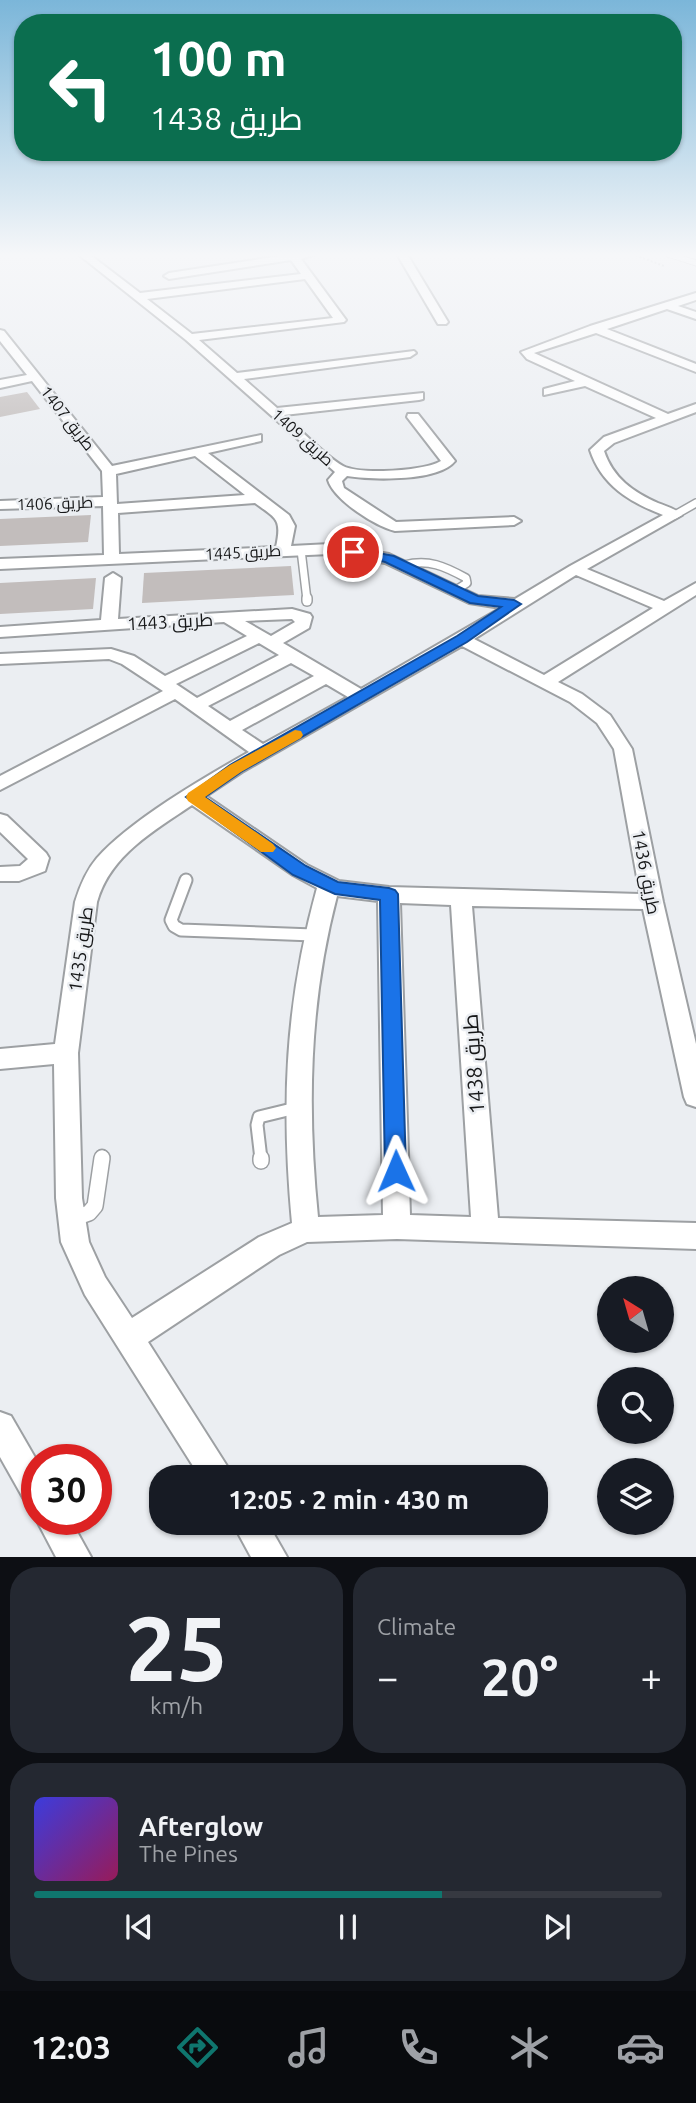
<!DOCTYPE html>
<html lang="en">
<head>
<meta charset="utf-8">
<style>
	:root { --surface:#171b24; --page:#242831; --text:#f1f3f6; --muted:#9ea1a6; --line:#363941; --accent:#0f766e }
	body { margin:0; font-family:Ubuntu,Cairo,sans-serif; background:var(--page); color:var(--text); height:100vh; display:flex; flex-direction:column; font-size:26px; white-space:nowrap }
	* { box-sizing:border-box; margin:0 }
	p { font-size:23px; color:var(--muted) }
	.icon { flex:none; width:38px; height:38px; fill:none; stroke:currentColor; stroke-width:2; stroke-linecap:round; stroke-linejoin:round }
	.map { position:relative; height:1557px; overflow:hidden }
	.drawer { display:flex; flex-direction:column; gap:10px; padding:10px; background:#0d0f14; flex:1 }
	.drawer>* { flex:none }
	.guide { position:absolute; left:14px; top:14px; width:668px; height:147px; border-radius:28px; box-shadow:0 2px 5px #0004; background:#0b6e4f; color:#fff; overflow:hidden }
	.needle { width:46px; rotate:323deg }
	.tools { position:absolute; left:597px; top:1276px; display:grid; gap:14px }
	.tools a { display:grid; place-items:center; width:77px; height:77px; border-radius:50%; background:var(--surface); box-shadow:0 2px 5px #0004; font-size:35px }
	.speed { position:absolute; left:21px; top:1444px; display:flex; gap:14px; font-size:35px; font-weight:700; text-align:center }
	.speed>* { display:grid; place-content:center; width:91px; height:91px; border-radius:50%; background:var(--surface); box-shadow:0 2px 5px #0004; line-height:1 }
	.speed .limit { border:10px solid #d22; background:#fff; color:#111 }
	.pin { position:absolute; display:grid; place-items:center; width:60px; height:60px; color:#fff; margin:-30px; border:4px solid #fff; border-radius:50%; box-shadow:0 2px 7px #0007 }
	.me { position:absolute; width:77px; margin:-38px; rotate:359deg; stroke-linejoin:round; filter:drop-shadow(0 0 5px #0008) }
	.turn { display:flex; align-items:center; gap:24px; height:147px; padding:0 21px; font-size:32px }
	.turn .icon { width:91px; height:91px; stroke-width:2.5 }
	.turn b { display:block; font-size:49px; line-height:60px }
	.big { font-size:52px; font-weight:700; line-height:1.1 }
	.drawer .tile { flex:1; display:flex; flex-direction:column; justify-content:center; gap:10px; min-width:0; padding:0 24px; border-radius:28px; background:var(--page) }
	.drawer .dial { align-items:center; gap:0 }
	.dial b { font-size:91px; line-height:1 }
	.song { display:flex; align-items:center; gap:21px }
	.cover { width:84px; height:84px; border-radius:10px; background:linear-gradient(135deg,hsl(240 70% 55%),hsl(330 70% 35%)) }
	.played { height:7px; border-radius:4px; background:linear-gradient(90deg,var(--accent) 65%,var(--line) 65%) }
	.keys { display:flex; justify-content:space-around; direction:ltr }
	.heat { display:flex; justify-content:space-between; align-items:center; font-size:38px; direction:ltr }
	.drawer .tiles { flex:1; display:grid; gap:10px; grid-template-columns:1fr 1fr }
	.tile:last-child { grid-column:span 2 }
	.trip { position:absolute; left:149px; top:1465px; width:399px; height:70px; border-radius:28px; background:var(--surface); box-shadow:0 2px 5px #0004; font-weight:700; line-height:70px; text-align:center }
	.tab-bar { display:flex; height:112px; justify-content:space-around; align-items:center; background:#090b0e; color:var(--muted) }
	.tab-bar .icon { width:49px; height:49px }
	.tab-bar .selected { color:var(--accent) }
	.tab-bar b { font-size:32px; color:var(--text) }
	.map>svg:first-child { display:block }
	.building { fill:#c2bdbc }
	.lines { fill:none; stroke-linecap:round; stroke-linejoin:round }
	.service-far4-casing { stroke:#9da0a3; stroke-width:7 }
	.service-far3-casing { stroke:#9da0a3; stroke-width:10 }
	.service-far2-casing { stroke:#9da0a3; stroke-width:12 }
	.service-far1-casing { stroke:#9da0a3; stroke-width:15 }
	.service-casing { stroke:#9da0a3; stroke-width:18 }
	.minor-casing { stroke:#9da0a3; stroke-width:4 }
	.path { stroke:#989a9d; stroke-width:2; stroke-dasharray:2 2; stroke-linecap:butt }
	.service-far4 { stroke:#fff; stroke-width:5 }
	.service-far3 { stroke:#fff; stroke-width:7 }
	.service-far2 { stroke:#fff; stroke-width:9 }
	.service-far1 { stroke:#fff; stroke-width:11 }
	.service { stroke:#fff; stroke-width:15 }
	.minor { fill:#fff; fill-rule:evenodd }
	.route { fill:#1a73e8; stroke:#114b97; stroke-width:2 }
	.slow { fill:#f59e0b }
	.labels { text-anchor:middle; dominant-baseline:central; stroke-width:5; stroke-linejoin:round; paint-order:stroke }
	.far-street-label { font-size:16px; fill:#171819; stroke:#ebeef2 }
	.street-label { font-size:18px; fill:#171819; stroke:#ebeef2 }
	.near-street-label { font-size:21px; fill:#171819; stroke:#ebeef2 }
</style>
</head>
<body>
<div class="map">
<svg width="696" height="1557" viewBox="0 0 696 1557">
	<rect width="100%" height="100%" fill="#ebeef2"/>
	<g class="building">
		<polygon points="27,392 40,409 0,417 0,397"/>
		<polygon points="91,515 88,542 0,546 0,519"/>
		<polygon points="291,566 294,595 142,603 144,573"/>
		<polygon points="96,578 93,609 0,614 0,583"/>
	</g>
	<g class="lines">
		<defs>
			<polyline id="service-far4" points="668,254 696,263"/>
			<g id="service-far3">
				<polyline points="675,515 696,503"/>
				<polyline points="301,550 307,600"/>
				<path d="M404,565c25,-6 40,1 62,13l1,5 -11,7"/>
			</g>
			<polyline id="service-far2" points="307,598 307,601"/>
			<g id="service-far1">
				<polyline points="186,880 171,920 174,926 181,930 313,935"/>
				<polyline points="102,1159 102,1156"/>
				<polyline points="261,1159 257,1125 259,1117 296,1108"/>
			</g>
			<g id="service">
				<polyline points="261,1158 261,1161"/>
				<polyline points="72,1219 89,1213 95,1206 102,1158"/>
			</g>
			<g id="minor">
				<path d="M78,254h11l51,39 161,-19 -10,-14 -122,19 -5,-3 5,-3 124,-19h23l-15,5 45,61 -2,2 -145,18 38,33 177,-22 2,2 -6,4 -166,22 33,29 146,-15v6l-4,1 -135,15c16,14 41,41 59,51 17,9 82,5 98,-5l-34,-44 1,-3h10l37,47c-17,21 -82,19 -108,15l-5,5 2,7 52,34 118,-5 7,4 -7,4 -119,6c-20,-5 -61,-31 -67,-51l7,-8 -149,-132zM305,279l28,39 -141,16 -45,-35z"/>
				<polygon points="397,254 407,254 448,322 446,324 438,324"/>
				<path d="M696,293v7l-18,6 18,6v7l-29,-10 -60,20 89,35v8l-100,-39 -62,20 134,61 28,-10v8l-82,31 -10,8c9,27 29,41 54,52 8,3 18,6 24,12l-95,54 77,32 32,-18v12l-138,87 24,12 28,21 22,34 31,153 33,142v63l-9,-3 -3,-7 -41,-188 -171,-3 26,312 198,5v26l-299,-10 -90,3 -28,13 -131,87 86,135h-34l-115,-182 -24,-53 -5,-44 -2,-134 -54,5v-20l55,-5 20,-142c5,-16 11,-31 22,-44 34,-38 106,-80 152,-106l-74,-53 -175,91v-14l163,-85 -41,-27 -13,-5 -109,5v-10l111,-5 23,7 31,20 82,-40 -23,-14 -224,15v-10l101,-7 4,-42 8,-5 8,5 -3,41 174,-10 18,5 2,3 -3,11 -26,15 78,46 140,-81 -32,-5 -84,-40 -55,-9 -330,15v-10l104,-4 -1,-49 -103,3v-8l103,-4 -1,-26 -70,-90 -32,7v-8l27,-5 -27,-34v-11l4,1 108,135 149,-31v6l-53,12 81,62 6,11 -4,20 39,-2 59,10 89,42 37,3 55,-33 93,-51c-33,-13 -61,-29 -73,-65l14,-13 52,-19 -71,-32 -41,9v-6l31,-8 -48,-22 -6,-7 69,-26zM195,456l50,39 -128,9 -1,-30zM255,503c22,16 27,16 21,44l-157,7 -1,-41zM576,575l77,33 -109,67 -70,-36zM292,619l3,3 -24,14 -26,-15zM259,643l20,12 -82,43 -21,-14zM462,646l108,56 27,21 17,26 26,145 -251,-7 -50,-6 -32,-16 -101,-69 36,-24zM291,663l23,13 -84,45 -22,-15zM326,684l22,13 -85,47 -21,-14zM192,805l101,70 24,13c-32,116 -36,216 -25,335l-33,14 -127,81 -27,-41 -16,-35 -7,-44 -4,-145 19,-151c13,-47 57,-71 95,-97zM337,896l41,5 5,314 -65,2c-11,-109 -9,-214 19,-321zM400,903l51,2 20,312 -61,-2z"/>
				<polygon points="0,814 7,816 46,853 49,858 45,871 19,881 0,881 0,867 20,866 28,859 0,832"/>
				<polygon points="0,1412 11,1416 37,1461 37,1508 26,1503 0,1457"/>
				<polygon points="37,1517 37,1519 70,1519 91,1557 56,1557 36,1519"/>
				<polygon points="232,1522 267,1522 287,1557 251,1557"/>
			</g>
		</defs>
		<use href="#service-far4" class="service-far4-casing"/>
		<use href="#service-far3" class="service-far3-casing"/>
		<use href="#service-far2" class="service-far2-casing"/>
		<use href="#service-far1" class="service-far1-casing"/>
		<use href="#service" class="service-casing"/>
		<use href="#minor" class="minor-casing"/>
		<polyline class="path" points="632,254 664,266"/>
		<use href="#service-far4" class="service-far4"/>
		<use href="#service-far3" class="service-far3"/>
		<use href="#service-far2" class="service-far2"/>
		<use href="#service-far1" class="service-far1"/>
		<use href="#service" class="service"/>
		<use href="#minor" class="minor"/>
	</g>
	<linearGradient id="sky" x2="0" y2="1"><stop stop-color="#7bb6d9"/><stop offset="0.54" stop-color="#f6f7f9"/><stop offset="1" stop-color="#f6f7f9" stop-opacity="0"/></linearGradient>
	<rect width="696" height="472" fill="url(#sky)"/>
	<polygon class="route" points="353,548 394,556 478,596 514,600 521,604 467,642 241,772 205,797 306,866 338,882 389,888 395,890 398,894 406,1171 403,1178 396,1181 388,1178 385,1171 380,900 335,894 293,875 186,797 230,765 457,636 501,607 470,603 385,562 348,555 348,549"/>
	<polygon class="slow" points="295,730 301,731 303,735 301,738 241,772 205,797 273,844 276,848 273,852 261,852 188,801 186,797 188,793 230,765"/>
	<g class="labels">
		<g class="far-street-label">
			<text transform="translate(68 418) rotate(52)">طريق 1407</text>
			<text transform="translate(303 437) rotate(42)">طريق 1409</text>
			<text transform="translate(55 503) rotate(-2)">طريق 1406</text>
			<text transform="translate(243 552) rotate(-3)">طريق 1445</text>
		</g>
		<g class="street-label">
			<text transform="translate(170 621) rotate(-3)">طريق 1443</text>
			<text transform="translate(647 872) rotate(79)">طريق 1436</text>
			<text transform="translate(80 949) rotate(-82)">طريق 1435</text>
		</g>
		<g class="near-street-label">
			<text transform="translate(473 1064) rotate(-94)">طريق 1438</text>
		</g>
	</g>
</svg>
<div class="tools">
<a><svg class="needle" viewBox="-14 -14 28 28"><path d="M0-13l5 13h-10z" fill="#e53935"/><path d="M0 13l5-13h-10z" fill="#9ea1a6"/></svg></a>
<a><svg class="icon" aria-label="search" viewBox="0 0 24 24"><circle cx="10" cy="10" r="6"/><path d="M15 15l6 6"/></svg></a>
<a><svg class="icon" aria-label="layers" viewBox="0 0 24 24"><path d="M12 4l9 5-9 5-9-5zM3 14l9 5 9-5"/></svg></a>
</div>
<div class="speed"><div class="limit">30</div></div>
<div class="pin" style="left:353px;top:552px;background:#d93025"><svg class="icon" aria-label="arrive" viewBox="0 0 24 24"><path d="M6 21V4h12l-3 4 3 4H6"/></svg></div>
<svg class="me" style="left:396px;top:1171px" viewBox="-20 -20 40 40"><path d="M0-17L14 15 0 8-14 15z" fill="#1a73e8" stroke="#fff" stroke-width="4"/></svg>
<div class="trip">12:05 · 2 min · 430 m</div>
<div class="guide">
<div class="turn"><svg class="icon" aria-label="left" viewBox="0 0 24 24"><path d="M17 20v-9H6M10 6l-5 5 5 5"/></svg><div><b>100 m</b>طريق 1438</div></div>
</div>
</div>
<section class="drawer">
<div class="tiles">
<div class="tile dial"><b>25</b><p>km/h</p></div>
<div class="tile"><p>Climate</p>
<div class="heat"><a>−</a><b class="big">20°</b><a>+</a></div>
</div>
<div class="tile">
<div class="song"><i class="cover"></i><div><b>Afterglow</b><p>The Pines</p></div></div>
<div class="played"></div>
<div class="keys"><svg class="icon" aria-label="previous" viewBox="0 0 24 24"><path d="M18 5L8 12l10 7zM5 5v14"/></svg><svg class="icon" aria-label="pause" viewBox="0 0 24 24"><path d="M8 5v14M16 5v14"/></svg><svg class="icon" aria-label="next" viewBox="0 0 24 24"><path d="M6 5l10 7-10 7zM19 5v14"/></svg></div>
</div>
</div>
</section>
<nav class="tab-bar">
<b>12:03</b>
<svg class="icon selected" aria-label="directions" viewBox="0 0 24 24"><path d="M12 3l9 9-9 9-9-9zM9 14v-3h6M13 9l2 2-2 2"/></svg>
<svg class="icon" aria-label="music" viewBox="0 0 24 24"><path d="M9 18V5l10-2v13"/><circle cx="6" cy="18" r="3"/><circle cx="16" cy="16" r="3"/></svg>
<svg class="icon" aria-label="phone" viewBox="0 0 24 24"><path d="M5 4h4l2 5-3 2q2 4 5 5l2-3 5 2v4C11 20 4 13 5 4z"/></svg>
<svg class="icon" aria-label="climate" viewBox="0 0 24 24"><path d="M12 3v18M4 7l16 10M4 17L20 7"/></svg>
<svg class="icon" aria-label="car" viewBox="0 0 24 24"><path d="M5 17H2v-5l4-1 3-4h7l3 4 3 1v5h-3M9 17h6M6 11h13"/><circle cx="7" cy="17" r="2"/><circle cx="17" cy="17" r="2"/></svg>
</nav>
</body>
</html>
